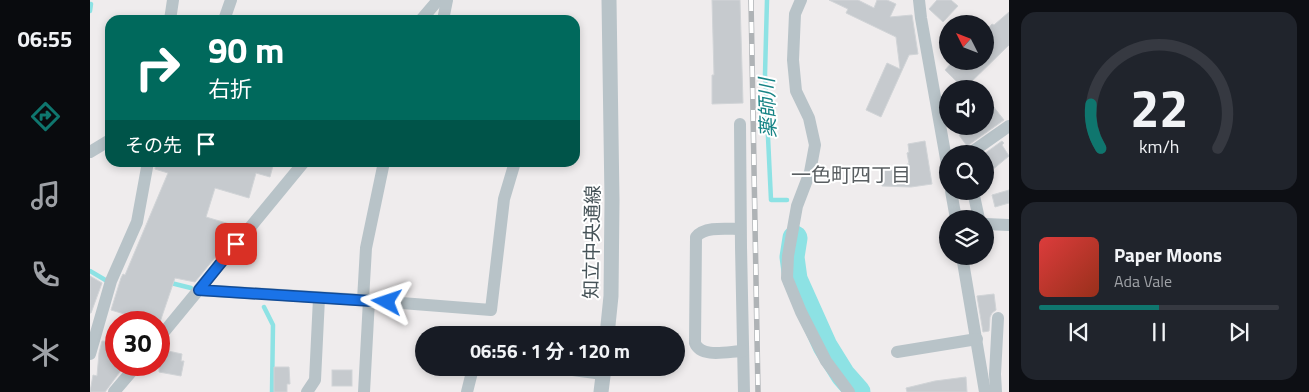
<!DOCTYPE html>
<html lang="ja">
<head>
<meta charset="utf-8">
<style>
	:root { --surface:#171b24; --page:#20242c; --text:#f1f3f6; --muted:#9ea1a6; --line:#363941; --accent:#0f766e }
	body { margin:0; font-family:"Titillium Web","Noto Sans JP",sans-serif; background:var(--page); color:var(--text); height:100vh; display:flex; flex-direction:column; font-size:19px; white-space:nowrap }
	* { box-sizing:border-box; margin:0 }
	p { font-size:16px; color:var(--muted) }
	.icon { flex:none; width:28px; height:28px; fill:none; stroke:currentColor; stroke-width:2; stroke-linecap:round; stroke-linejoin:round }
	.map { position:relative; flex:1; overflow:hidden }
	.panel { display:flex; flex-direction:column; gap:12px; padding:12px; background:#0d0f14; width:300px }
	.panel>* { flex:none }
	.hud { position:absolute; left:15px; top:15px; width:475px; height:152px; border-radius:15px; box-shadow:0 2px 8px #0003; background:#00695c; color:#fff; overflow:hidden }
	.needle { width:32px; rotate:312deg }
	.tools { position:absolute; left:849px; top:15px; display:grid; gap:10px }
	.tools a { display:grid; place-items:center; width:55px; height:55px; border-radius:50%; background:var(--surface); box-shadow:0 2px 8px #0003; font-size:25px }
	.speed { position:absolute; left:15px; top:311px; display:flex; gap:10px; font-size:25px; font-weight:700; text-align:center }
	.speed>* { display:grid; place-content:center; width:65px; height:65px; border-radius:50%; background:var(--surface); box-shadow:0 2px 8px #0003; line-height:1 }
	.speed .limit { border:8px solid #d22; background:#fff; color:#111 }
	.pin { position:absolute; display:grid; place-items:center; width:42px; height:42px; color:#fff; margin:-21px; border-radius:10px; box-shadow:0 2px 8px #0006 }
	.me { position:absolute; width:55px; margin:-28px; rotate:275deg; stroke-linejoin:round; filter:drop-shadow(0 0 4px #0008) }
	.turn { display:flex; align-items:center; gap:18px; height:105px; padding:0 20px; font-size:22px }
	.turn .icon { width:65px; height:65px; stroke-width:2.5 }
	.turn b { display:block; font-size:35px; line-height:42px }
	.then { display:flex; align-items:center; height:48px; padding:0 20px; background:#0003; gap:10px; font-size:19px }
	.panel .card { flex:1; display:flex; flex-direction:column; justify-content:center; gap:8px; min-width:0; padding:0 18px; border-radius:15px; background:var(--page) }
	.panel .dial { align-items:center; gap:0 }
	.dial svg { height:130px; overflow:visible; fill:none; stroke:var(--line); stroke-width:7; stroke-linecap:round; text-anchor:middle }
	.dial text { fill:var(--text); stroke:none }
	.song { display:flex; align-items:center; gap:15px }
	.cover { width:60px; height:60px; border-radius:8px; background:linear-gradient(135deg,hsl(0 70% 55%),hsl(10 70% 35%)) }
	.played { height:5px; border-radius:2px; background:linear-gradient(90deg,var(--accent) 50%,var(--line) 50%) }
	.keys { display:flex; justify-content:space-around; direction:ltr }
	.trip { position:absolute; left:325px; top:326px; width:270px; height:50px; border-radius:25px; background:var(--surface); box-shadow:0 2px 8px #0003; font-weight:700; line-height:50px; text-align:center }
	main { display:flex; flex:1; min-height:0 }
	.dock { display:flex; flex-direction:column; width:90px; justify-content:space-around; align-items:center; background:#090b0e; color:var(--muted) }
	.dock .icon { width:35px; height:35px }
	.dock .on { color:var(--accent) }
	.dock b { font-size:22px; color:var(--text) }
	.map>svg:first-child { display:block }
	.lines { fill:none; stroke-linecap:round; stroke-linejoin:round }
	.stream { stroke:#8de2e4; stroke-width:4.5 }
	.river { stroke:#8de2e4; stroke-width:25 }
	.building { fill:#c6cace; stroke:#d1d4d7 }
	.minor { stroke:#b8c3c8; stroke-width:12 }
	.tertiary { stroke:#b8c3c8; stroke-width:15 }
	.rail-casing { stroke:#afb3b6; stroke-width:5.5 }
	.rail { stroke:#fff; stroke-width:4; stroke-dasharray:11; stroke-linecap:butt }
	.route-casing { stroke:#114b97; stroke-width:12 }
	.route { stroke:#1a73e8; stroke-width:9 }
	.labels { text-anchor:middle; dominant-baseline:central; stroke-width:4; stroke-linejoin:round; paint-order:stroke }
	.street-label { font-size:19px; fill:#465358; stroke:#fff }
	.water-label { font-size:20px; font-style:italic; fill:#168385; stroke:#fff }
	.neighbourhood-label { font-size:20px; fill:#595e61; stroke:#fff }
</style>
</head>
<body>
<main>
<nav class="dock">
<b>06:55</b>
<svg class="icon on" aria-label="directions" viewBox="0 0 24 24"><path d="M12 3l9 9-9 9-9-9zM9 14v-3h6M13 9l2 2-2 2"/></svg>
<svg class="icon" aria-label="music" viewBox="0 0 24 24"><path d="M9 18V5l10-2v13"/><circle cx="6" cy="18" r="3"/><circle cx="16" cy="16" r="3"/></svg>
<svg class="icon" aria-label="phone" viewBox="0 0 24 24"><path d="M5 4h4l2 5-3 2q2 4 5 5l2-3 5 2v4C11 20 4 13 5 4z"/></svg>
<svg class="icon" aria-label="climate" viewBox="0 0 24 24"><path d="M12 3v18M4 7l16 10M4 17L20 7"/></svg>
</nav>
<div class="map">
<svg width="919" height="392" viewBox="0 0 919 392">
	<rect width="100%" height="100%" fill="#efeced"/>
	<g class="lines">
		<g class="stream">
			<polyline points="677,0 675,74 681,200 697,200"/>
			<polyline points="0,11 1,4"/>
			<polyline points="0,271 17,281"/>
			<polyline points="77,282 101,288"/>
			<polyline points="174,307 183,325 182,392"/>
		</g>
		<polyline class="river" points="705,238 702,257 705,279 735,346 753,375 768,392"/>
	</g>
	<g class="building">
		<polygon points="622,0 650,0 653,103 622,104 622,75 624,75"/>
		<polygon points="739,0 768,0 784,8 787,0 797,0 806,4 800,17 822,15 828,54 819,55 791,117 776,110 797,63 810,69 806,37 756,13 758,9"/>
		<polygon points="847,0 861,0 868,6 853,22 839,9"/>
		<polygon points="919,12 919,45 874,89 855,70 863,61 895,61 895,32 902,24 904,25"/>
		<polygon points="895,96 914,120 877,146 869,135 873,132 869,126 895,126"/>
		<polygon points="835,141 842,184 821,187 792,186 792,169 818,170 817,164 819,164 817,153 819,152 818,144"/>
		<polygon points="912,141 914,143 912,145 919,156 895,176 895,154 894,154"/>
		<polygon points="66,162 184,162 180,177 166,173 159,198 125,188 116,217 143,225 137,243 105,282 85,278 69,325 69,322 61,322 21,310 31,278 33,274 35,275 78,173 65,169"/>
		<polygon points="919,190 919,203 905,207 902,195"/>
		<polygon points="0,276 12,283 1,313 0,313"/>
		<polygon points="904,294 906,310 902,313 900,317 899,331 893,332 887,296"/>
		<polygon points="12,341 26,342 26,365 35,365 15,392 0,392 3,375 7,376 9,353"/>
		<polygon points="78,351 92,354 91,361 94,361 91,376 69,372 69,356 76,357"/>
		<polygon points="184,367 199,367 200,384 197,384 197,392 184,392"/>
		<rect x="242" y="370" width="20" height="16"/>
		<polygon points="876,377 877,392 817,392 816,388 845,381"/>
	</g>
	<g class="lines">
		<g class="minor">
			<polyline points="711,0 705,14 703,60 706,91 719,118 725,145 720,172 707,206 698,256 697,278 711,312 736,361 759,392"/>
			<polyline points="829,0 831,18 858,170"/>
			<polyline points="80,20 83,0"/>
			<polyline points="134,20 141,0"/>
			<polyline points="331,20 348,0"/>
			<polyline points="353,20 357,0"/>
			<polyline points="650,124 651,247 654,392"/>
			<polyline points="0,152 20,140"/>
			<polyline points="879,154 919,126"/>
			<polyline points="861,191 866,219"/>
			<polyline points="883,191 889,219"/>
			<polyline points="895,224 919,225"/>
			<path d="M650,229c-13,0 -35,-3 -44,8l-1,106c6,16 35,8 48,8"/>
			<polyline points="872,256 895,392"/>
			<polyline points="109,290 273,300 401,310 414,199 425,162"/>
			<polyline points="273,300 276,248 294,162"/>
			<polyline points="69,338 214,162"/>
			<polyline points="807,352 887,339"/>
			<polyline points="0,354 21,281 47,222 58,162"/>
			<polyline points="468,368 513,374"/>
			<polyline points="24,392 47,365"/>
			<polyline points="217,392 225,380 229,298"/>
			<polyline points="274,392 279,300"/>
			<polyline points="377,392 383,368"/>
			<polyline points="906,392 905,374 908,318"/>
		</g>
		<g class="tertiary">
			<polyline points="517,335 521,296 522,200 519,0"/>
			<polyline points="511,392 514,368"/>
		</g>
		<defs>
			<polyline id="rail" points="661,0 668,392"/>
		</defs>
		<use href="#rail" class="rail-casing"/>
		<use href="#rail" class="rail"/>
	</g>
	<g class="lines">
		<defs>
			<polyline id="route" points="146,244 109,290 297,302"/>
		</defs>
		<use href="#route" class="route-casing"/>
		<use href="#route" class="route"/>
	</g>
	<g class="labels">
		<g class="street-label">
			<text transform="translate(501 242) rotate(-89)">知立中央通線</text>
		</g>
		<g class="water-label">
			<text transform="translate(677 108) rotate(-92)">薬師川</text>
		</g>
		<g class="neighbourhood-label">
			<text x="761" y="174">一色町四丁目</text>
		</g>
	</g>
</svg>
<div class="tools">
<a><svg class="needle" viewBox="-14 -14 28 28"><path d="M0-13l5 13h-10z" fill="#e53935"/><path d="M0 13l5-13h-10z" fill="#9ea1a6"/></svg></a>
<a><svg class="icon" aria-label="sound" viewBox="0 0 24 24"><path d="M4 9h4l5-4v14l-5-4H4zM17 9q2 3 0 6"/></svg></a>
<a><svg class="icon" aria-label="search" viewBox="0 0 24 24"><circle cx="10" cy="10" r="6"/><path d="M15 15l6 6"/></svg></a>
<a><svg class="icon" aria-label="layers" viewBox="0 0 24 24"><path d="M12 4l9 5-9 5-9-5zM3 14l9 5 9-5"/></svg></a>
</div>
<div class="speed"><div class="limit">30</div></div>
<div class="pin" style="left:146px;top:244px;background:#d93025"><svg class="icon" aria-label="arrive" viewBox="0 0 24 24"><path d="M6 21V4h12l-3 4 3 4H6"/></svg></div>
<svg class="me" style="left:297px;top:302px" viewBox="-20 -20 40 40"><path d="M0-17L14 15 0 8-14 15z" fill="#1a73e8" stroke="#fff" stroke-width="4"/></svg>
<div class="trip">06:56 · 1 分 · 120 m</div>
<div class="hud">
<div class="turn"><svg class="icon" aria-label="right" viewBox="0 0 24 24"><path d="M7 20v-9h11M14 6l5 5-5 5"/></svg><div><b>90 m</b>右折</div></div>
<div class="then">その先<svg class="icon" aria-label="arrive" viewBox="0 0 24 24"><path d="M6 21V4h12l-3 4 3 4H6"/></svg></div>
</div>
</div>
<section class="panel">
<div class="card dial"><svg viewBox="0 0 100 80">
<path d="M14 69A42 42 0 1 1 86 69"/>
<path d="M14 69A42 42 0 0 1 8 42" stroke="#0f766e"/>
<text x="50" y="56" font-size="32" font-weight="700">22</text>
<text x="50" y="72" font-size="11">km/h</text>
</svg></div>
<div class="card">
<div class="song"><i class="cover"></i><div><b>Paper Moons</b><p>Ada Vale</p></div></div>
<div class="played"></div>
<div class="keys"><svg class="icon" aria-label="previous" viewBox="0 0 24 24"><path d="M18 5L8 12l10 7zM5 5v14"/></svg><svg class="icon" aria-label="pause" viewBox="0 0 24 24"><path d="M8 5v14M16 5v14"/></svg><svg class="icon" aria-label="next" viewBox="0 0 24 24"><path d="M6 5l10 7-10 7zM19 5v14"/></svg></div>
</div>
</section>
</main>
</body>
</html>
